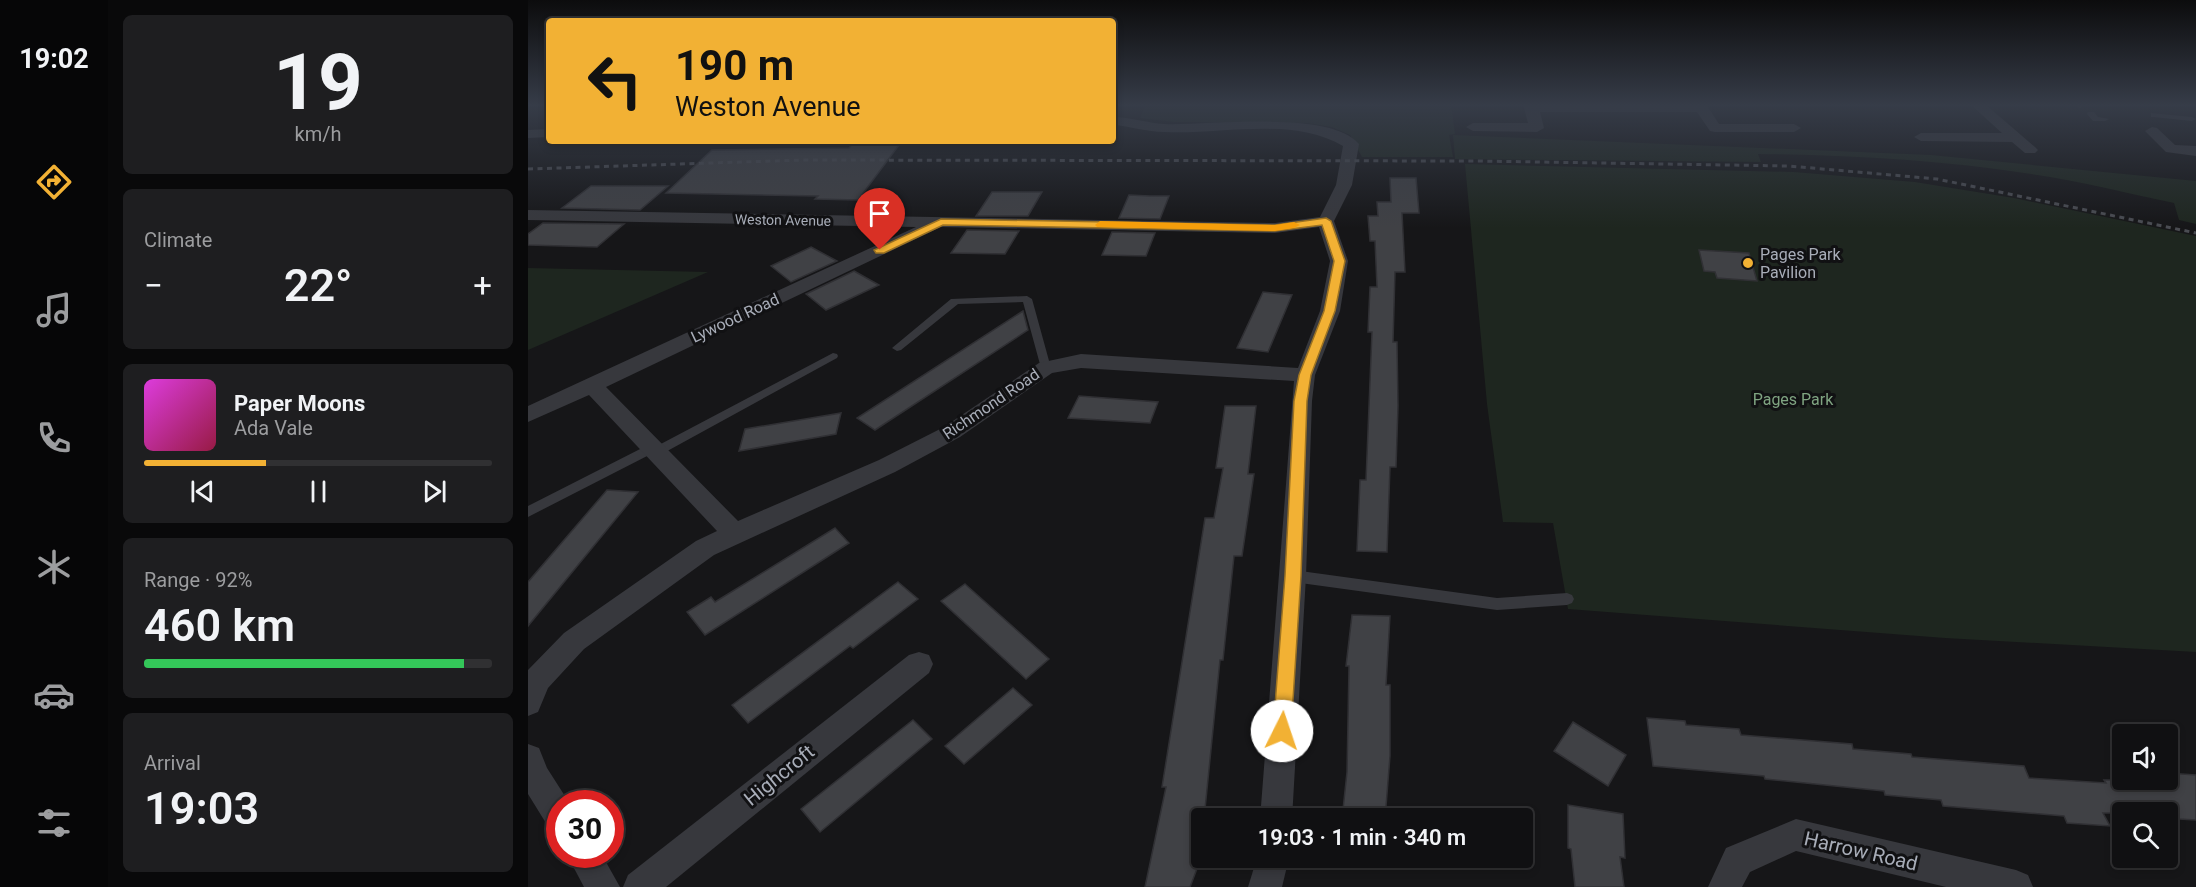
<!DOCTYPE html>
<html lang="en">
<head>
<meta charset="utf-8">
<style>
	:root { --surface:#101012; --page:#1e1e20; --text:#f1f3f6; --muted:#9c9d9f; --line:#303032; --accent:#f2b134 }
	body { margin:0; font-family:Roboto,sans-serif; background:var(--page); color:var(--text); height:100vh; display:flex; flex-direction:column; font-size:22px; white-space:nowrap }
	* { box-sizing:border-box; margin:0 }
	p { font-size:20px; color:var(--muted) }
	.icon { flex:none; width:33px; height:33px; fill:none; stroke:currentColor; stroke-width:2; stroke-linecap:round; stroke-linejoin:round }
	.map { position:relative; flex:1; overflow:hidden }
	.drawer { display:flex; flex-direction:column; gap:15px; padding:15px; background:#09090a; width:420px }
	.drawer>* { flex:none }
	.top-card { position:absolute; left:18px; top:18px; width:570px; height:126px; border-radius:6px; box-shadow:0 3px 9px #0003,0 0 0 2px var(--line); background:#f2b134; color:#111; overflow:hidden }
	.buttons { position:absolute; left:1584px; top:724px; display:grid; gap:12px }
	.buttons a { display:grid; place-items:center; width:66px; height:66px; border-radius:6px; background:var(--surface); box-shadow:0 3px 9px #0003,0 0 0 2px var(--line); font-size:30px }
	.speed { position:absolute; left:18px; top:790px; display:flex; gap:12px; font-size:30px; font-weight:700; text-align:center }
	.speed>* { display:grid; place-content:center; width:78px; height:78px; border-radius:50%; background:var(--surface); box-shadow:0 3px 9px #0003,0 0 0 2px var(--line); line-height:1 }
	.speed .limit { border:9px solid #d22; background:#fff; color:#111 }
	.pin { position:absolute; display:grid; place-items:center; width:51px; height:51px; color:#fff; margin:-62px -26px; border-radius:50% 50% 50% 0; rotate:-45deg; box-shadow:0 0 6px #0007 }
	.pin .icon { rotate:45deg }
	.me { position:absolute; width:66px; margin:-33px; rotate:4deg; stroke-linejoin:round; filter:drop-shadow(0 0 4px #0008) }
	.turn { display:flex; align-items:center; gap:21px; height:126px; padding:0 30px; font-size:27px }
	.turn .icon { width:78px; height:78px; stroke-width:2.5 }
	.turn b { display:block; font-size:42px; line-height:51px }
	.big { font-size:45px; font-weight:600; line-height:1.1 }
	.drawer .widget { flex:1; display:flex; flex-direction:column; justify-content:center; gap:9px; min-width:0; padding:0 21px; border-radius:9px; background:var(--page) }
	.drawer .dial { align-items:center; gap:0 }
	.dial b { font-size:78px; line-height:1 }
	.song { display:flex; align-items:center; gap:18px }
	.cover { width:72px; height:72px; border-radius:9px; background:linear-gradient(135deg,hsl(300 70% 55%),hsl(340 70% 35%)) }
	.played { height:6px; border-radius:3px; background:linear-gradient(90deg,var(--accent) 35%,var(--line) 35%) }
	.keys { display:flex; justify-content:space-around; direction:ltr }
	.heat { display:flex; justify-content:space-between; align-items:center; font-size:33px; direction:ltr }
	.charge { height:9px; border-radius:4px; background:linear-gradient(90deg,#34c759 92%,var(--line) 0) }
	.trip { position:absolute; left:663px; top:808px; width:342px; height:60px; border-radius:6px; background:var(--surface); box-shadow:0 3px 9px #0003,0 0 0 2px var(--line); font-weight:600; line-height:60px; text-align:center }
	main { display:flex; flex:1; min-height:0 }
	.tabs { display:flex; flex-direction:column; width:108px; justify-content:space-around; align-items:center; background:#060607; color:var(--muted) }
	.tabs .icon { width:42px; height:42px }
	.tabs .active { color:var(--accent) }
	.tabs b { font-size:27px; color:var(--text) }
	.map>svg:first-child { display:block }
	.green { fill:#1e261f }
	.building { fill:#404145; stroke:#303034; stroke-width:1.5 }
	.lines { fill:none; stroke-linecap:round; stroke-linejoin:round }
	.service { fill:#37383d; fill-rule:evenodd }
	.minor { fill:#37383d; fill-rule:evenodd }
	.rail { stroke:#4a4c52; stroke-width:3; stroke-dasharray:5 4.5; stroke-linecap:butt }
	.route { fill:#f2b134; stroke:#9d7322; stroke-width:1.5 }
	.slow { fill:#f59e0b }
	.poi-dot { fill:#f2b134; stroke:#111113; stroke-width:2 }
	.labels { text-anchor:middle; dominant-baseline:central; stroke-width:6; stroke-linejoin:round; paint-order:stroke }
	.far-street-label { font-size:14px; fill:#a8adb8; stroke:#111113 }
	.poi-label { font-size:16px; fill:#a8adb8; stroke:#111113; text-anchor:start }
	.street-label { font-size:16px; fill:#a8adb8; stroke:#111113 }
	.park-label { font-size:16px; fill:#7fa381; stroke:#111113 }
	.near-street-label { font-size:20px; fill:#a8adb8; stroke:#111113 }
</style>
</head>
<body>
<main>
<nav class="tabs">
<b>19:02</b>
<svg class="icon active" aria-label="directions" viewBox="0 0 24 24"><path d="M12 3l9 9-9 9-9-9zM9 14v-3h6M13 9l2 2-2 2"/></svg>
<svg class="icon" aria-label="music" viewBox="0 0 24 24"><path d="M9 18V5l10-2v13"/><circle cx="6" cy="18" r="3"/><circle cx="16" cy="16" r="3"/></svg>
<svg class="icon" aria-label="phone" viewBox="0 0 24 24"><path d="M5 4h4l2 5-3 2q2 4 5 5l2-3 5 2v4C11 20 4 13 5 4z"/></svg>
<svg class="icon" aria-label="climate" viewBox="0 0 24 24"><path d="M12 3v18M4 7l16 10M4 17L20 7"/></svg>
<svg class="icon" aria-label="car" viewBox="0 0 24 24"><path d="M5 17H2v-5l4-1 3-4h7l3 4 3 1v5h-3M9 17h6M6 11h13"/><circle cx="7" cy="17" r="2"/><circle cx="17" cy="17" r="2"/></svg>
<svg class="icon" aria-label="filters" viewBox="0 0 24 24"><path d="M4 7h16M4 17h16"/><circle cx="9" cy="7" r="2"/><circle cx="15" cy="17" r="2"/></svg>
</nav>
<section class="drawer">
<div class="widget dial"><b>19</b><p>km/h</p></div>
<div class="widget"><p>Climate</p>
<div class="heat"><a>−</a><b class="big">22°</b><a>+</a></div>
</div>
<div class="widget">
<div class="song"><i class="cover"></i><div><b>Paper Moons</b><p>Ada Vale</p></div></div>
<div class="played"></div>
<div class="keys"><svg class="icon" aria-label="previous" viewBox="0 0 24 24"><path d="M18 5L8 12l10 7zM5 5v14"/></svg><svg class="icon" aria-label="pause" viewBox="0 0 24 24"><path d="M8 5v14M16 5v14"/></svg><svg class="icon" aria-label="next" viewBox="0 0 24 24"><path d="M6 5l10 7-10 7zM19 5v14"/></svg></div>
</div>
<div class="widget"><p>Range · 92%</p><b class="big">460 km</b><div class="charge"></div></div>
<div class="widget"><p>Arrival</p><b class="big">19:03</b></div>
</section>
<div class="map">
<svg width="1668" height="887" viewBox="0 0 1668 887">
	<rect width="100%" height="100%" fill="#161618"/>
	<g class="green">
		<polygon points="618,104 923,104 927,134 921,135 925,157 834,157 822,135 804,127 779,123 646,122 612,118"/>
		<path d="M925,135l478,20 265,26v43l-17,-4 -5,-17c-47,-10 -95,-22 -143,-29 -91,-14 -182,-19 -273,-20l3,8 -306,-3z"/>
		<polygon points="937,164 1266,172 1387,182 1486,198 1668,236 1668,652 1417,638 1040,609 1025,523 975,522 959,404"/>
		<polygon points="0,268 180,272 0,350"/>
	</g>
	<g class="building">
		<polygon points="327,141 374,141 330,200 287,199 290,196 138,193 184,150 321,148"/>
		<polygon points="862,178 888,178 891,213 874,213 877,272 867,272 865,342 869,342 870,406 868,467 862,467 859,552 829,551 832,480 838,480 844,332 840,332 842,287 849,287 847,241 842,241 840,216 850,216 849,202 863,202"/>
		<polygon points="63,186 140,186 112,210 34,208"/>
		<polygon points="464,192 514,192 500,216 448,216"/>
		<polygon points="601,195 622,196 641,196 632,219 591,218"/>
		<polygon points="15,223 96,224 69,247 0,245 0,234"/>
		<polygon points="439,230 491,231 477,254 423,253"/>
		<polygon points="584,232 627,233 618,256 574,255"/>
		<polygon points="283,247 309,261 263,282 243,266"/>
		<polygon points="1171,250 1221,253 1229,281 1189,278 1187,272 1176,271"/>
		<polygon points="326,271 351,285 298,310 278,294"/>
		<polygon points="735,292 764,295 740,352 709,348"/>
		<polygon points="495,311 500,330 347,430 329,418"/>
		<polygon points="551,396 630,402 622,423 540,418"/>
		<polygon points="697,406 728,406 720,474 726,474 714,556 706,556 695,660 692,660 676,819 674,819 674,844 670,866 662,887 617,887 638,787 634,787 677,518 686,518 695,468 688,468"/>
		<polygon points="313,413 308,434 211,451 217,429"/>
		<polygon points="79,490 110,492 0,626 0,582"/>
		<polygon points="307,528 321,543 177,635 159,612 183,597 187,602"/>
		<polygon points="370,582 390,599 325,648 322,646 220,723 204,705"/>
		<polygon points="437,584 521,659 498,679 413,601"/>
		<polygon points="824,615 862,616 858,685 862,685 862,756 857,819 814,819 819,772 821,666 818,666"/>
		<polygon points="485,688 504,705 436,764 417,746"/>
		<polygon points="1119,718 1157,721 1158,725 1211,729 1213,735 1324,744 1325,749 1383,754 1384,757 1496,766 1501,778 1578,783 1576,780 1640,780 1640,773 1668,775 1668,820 1651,819 1648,813 1575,813 1582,826 1539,823 1536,816 1415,806 1413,800 1357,795 1356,791 1237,779 1236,776 1125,766"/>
		<polygon points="385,720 404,739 292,832 273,809"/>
		<polygon points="1045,722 1098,755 1080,786 1026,751"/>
		<polygon points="1040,805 1095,814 1097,858 1092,857 1096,887 1047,887 1043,849 1040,848"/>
	</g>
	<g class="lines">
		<g class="service">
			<polygon points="1544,104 1553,104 1556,106 1552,108"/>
			<polygon points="1560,112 1566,112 1570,117 1581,119 1577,121 1565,121 1559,114"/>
			<polygon points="1623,113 1664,117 1668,119 1664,121 1626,117 1623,117"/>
			<polygon points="499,296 504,299 523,368 522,371 518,372 513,368 495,302 430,304 373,350 369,351 364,348 423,299"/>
			<polygon points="305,353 309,354 310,356 309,358 132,455 128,456 123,454 0,517 0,506 120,445 124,444 129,446"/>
			<polygon points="765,570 969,598 1039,593 1044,595 1046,599 1044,603 1039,605 969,610 765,582 760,580 758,576 760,572"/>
		</g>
		<g class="minor">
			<polygon points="995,104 1178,104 1191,124 1266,124 1273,128 1266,132 1187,132 1182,131 1169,112 1012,112 1016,128 1009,132 945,131 938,127 945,123 1000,123"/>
			<polygon points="1442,104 1457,104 1507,147 1510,150 1507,153 1497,153 1484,142 1393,141 1386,137 1393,133 1474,133"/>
			<path d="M585,117c17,0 34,6 51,7 43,2 166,-15 195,20l-7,41 -18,36 14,40 -8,50 -25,64 -3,26 -6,175 -14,243h-32l34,-438 -213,-13 -29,5 -92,64 -65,35 -181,83 -130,94 -36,39 -10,24 -10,4v-46l36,-37 132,-92 21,-10 -128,-136 -61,27v-16l388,-179 -388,-7v-10l747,13 45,-6 16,-32 7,-39c-52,-30 -121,-11 -179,-14 -17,0 -34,-6 -51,-7zM413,227l334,6 44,-6 11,34 -10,50 -22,57 -217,-14 -42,9 -95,64 -65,33 -141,61 -132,-134z"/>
			<polygon points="1624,127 1629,128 1647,145 1668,146 1668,156 1638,152 1617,131"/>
			<polygon points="21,129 21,137 0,138 0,130"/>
			<polygon points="391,652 401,655 405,664 401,673 138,887 95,887 100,875 381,655"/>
			<polygon points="0,744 11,748 19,768 42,804 32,804 32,833 21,828 0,794"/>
			<polygon points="1268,819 1488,870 1500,875 1505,887 1418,887 1268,851 1222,872 1214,887 1180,887 1198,848"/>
			<polygon points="39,855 74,855 92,887 56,887"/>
			<polygon points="729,858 761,858 754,887 720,887"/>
		</g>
		<polyline class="rail" points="0,169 275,160 949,161 1261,166 1409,179 1668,233"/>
	</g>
	<linearGradient id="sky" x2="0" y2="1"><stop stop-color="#0c0c0d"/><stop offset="0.46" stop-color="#363c48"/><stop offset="1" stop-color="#363c48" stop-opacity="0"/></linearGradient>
	<rect width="1668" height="228" fill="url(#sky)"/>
	<polygon class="route" points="798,218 803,221 817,261 807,311 783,375 779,401 773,576 763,731 761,737 754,739 748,737 745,731 757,576 766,401 771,375 796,311 806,261 794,225 747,231 415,225 356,253 348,253 346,250 413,219 747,225"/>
	<polygon class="slow" points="572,221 747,225 766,222 772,225 766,228 747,231 569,227 567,225"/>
	<circle class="poi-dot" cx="1220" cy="263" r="6"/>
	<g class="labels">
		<g class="far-street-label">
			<text transform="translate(255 220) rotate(1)">Weston Avenue</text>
		</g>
		<g class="poi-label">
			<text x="1232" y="254">Pages Park<tspan x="1232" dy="18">Pavilion</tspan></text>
		</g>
		<g class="street-label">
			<text transform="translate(207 318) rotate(-25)">Lywood Road</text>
			<text transform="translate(463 404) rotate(-34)">Richmond Road</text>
		</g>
		<g class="park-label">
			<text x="1265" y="399">Pages Park</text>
		</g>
		<g class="near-street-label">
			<text transform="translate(251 775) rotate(-39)">Highcroft</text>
			<text transform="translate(1333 851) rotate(13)">Harrow Road</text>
		</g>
	</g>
</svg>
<div class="buttons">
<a><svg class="icon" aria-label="sound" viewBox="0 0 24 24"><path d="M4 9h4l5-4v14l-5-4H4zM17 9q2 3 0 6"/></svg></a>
<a><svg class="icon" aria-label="search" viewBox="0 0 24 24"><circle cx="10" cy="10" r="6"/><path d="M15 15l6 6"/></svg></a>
</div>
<div class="speed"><div class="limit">30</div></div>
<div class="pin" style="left:352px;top:250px;background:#d93025"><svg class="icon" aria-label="arrive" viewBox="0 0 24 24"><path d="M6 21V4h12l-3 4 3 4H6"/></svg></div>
<svg class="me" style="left:754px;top:731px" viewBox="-20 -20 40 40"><circle r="19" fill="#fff"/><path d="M0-13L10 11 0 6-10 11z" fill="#f2b134"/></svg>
<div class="trip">19:03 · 1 min · 340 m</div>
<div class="top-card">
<div class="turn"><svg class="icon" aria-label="left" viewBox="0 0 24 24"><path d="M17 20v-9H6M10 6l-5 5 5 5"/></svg><div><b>190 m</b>Weston Avenue</div></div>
</div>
</div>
</main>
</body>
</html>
